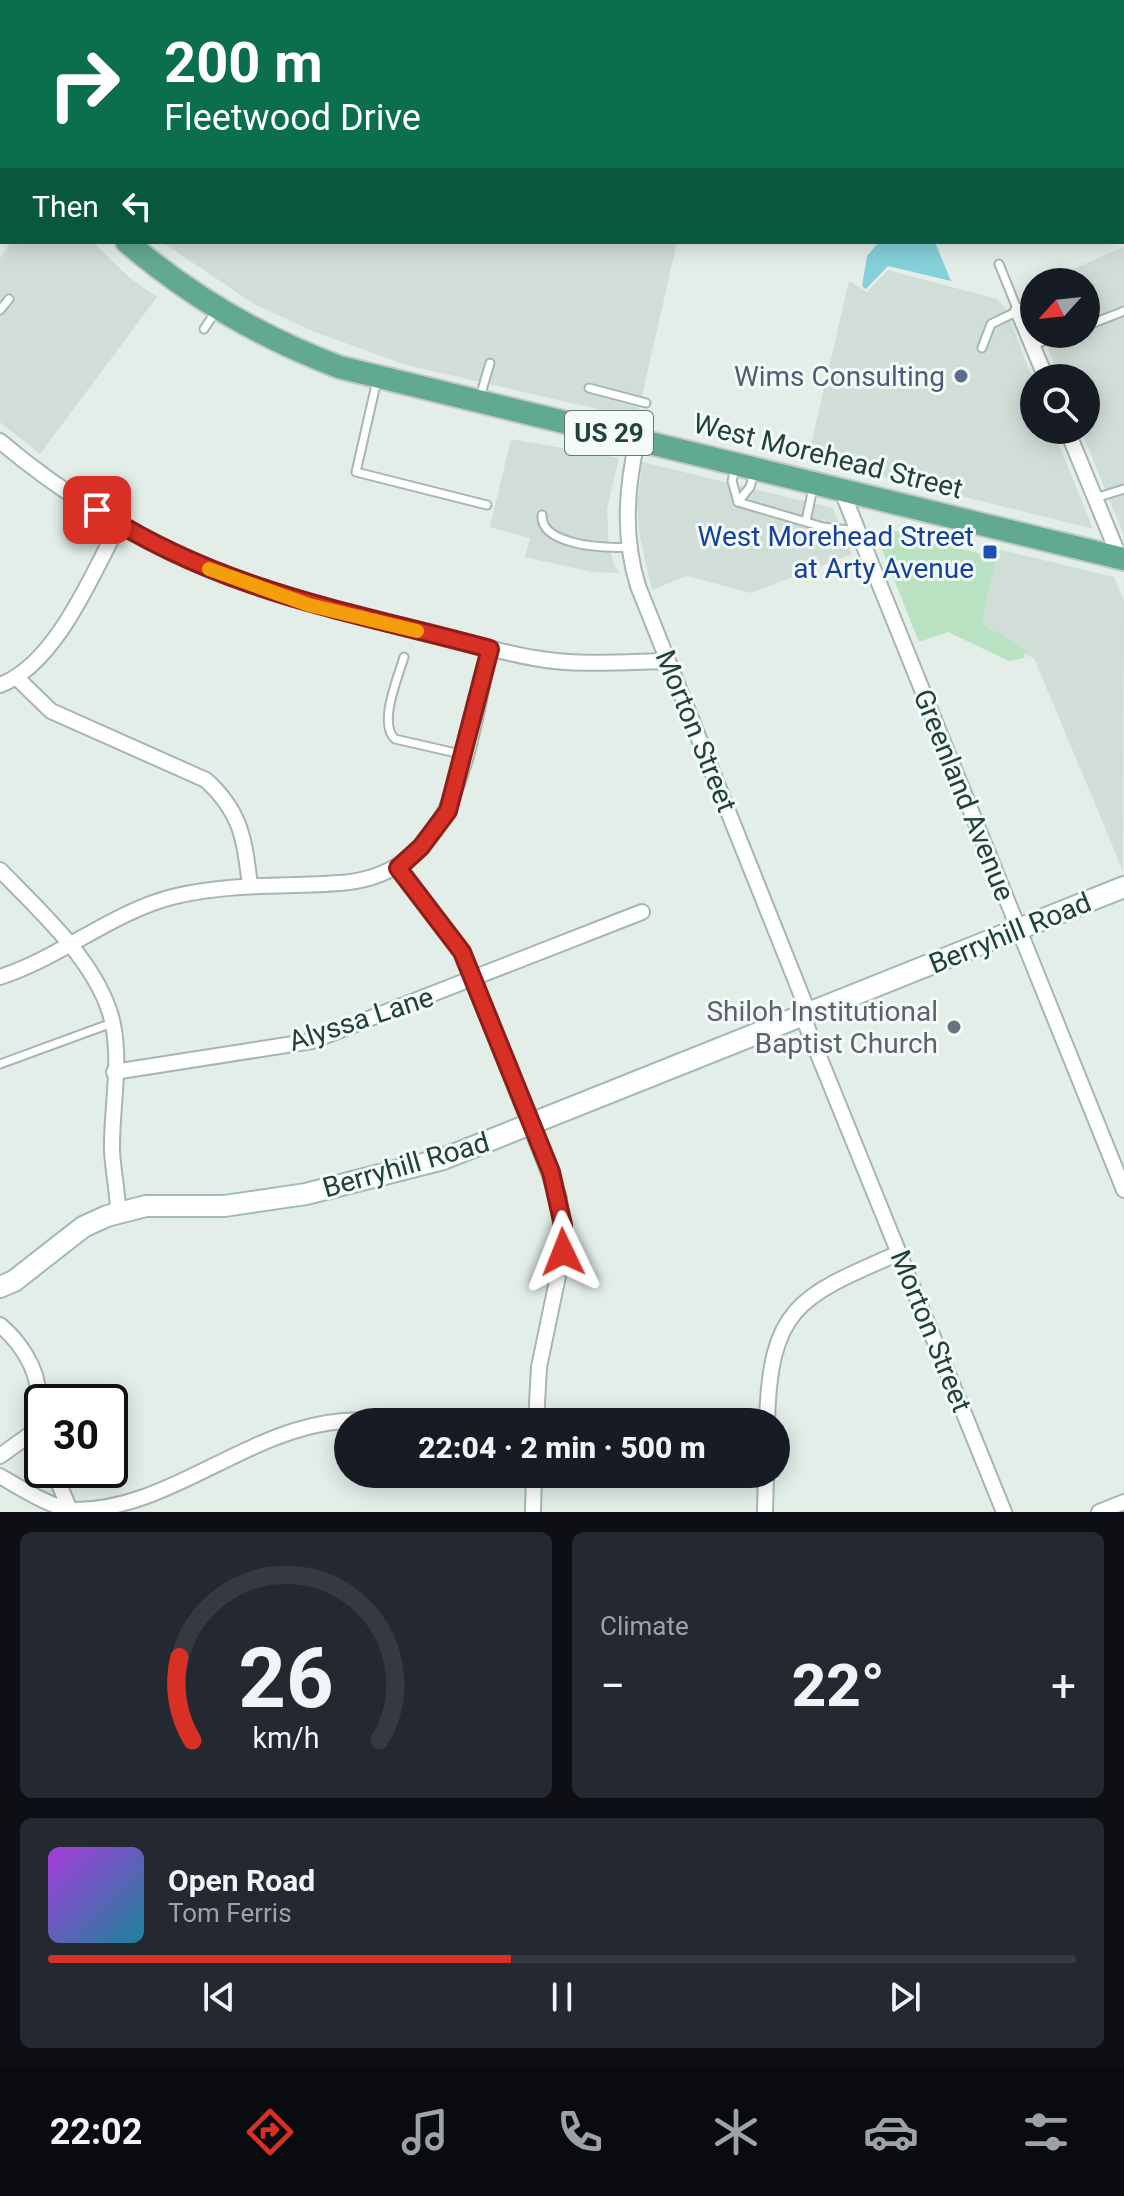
<!DOCTYPE html>
<html lang="en">
<head>
<meta charset="utf-8">
<style>
	:root { --surface:#171b24; --page:#242831; --text:#f1f3f6; --muted:#9ea1a6; --line:#363941; --accent:#d93025 }
	body { margin:0; font-family:Roboto,sans-serif; background:var(--page); color:var(--text); height:100vh; display:flex; flex-direction:column; font-size:30px; white-space:nowrap }
	* { box-sizing:border-box; margin:0 }
	p { font-size:26px; color:var(--muted) }
	.icon { flex:none; width:44px; height:44px; fill:none; stroke:currentColor; stroke-width:2; stroke-linecap:round; stroke-linejoin:round }
	.map { position:relative; height:1512px; overflow:hidden }
	.sheet { display:flex; flex-direction:column; gap:20px; padding:20px; background:#0d0f14; flex:1 }
	.sheet>* { flex:none }
	.banner { position:absolute; left:0px; top:0px; width:1124px; height:244px; box-shadow:0 4px 20px #0003; background:#0b6e4f; color:#fff; overflow:hidden }
	.needle { width:52px; rotate:243deg }
	.buttons { position:absolute; left:1020px; top:268px; display:grid; gap:16px }
	.buttons a { display:grid; place-items:center; width:80px; height:80px; border-radius:50%; background:var(--surface); box-shadow:0 4px 20px #0003; font-size:40px }
	.speed { position:absolute; left:24px; top:1384px; display:flex; gap:16px; font-size:40px; font-weight:700; text-align:center }
	.speed>* { display:grid; place-content:center; width:104px; height:104px; border-radius:50%; background:var(--surface); box-shadow:0 4px 20px #0003; line-height:1 }
	.speed .limit { border:4px solid #111; border-radius:12px; background:#fff; color:#111 }
	.pin { position:absolute; display:grid; place-items:center; width:68px; height:68px; color:#fff; margin:-34px; border-radius:16px; box-shadow:0 4px 12px #0006 }
	.me { position:absolute; width:88px; margin:-44px; rotate:358deg; stroke-linejoin:round; filter:drop-shadow(0 0 6px #0008) }
	.turn { display:flex; align-items:center; gap:28px; height:168px; padding:0 32px; font-size:36px }
	.turn .icon { width:104px; height:104px; stroke-width:2.5 }
	.turn b { display:block; font-size:56px; line-height:68px }
	.then { display:flex; align-items:center; height:76px; padding:0 32px; background:#0003; gap:16px; font-size:30px }
	.big { font-size:60px; font-weight:800; line-height:1.1 }
	.sheet .card { flex:1; display:flex; flex-direction:column; justify-content:center; gap:12px; min-width:0; padding:0 28px; border-radius:12px; background:var(--page) }
	.sheet .dial { align-items:center; gap:0 }
	.dial svg { height:208px; overflow:visible; fill:none; stroke:var(--line); stroke-width:7; stroke-linecap:round; text-anchor:middle }
	.dial text { fill:var(--text); stroke:none }
	.song { display:flex; align-items:center; gap:24px }
	.cover { width:96px; height:96px; border-radius:12px; background:linear-gradient(135deg,hsl(280 70% 55%),hsl(190 70% 35%)) }
	.played { height:8px; border-radius:4px; background:linear-gradient(90deg,var(--accent) 45%,var(--line) 45%) }
	.keys { display:flex; justify-content:space-around; direction:ltr }
	.heat { display:flex; justify-content:space-between; align-items:center; font-size:44px; direction:ltr }
	.sheet .tiles { flex:1; display:grid; gap:20px; grid-template-columns:1fr 1fr }
	.card:last-child { grid-column:span 2 }
	.trip { position:absolute; left:334px; top:1408px; width:456px; height:80px; border-radius:40px; background:var(--surface); box-shadow:0 4px 20px #0003; font-weight:800; line-height:80px; text-align:center }
	.dock { display:flex; height:128px; justify-content:space-around; align-items:center; background:#090b0e; color:var(--muted) }
	.dock .icon { width:56px; height:56px }
	.dock .current { color:var(--accent) }
	.dock b { font-size:36px; color:var(--text) }
	.map>svg:first-child { display:block }
	.built { fill:#d1ded7 }
	.green { fill:#b9e2c2 }
	.water { fill:#85d1d9 }
	.lines { fill:none; stroke-linecap:round; stroke-linejoin:round }
	.lane-casing { stroke:#a5b7b0; stroke-width:11 }
	.street-casing { stroke:#a5b7b0; stroke-width:18 }
	.secondary-casing { stroke:#a0bbb0; stroke-width:24 }
	.primary-casing { stroke:#c1cac7; stroke-width:26 }
	.lane { stroke:#fff; stroke-width:7 }
	.street { stroke:#fff; stroke-width:14 }
	.secondary { stroke:#fff; stroke-width:20 }
	.primary { stroke:#62a993; stroke-width:22 }
	.route-casing { stroke:#8d1f18; stroke-width:20 }
	.route { stroke:#d93025; stroke-width:14 }
	.slow { stroke:#f59e0b; stroke-width:14 }
	.service-dot { fill:#5c6f8a; stroke:#f4faf7; stroke-width:3 }
	.transit-dot { fill:#1a4fb4; stroke:#f4faf7; stroke-width:3 }
	.worship-dot { fill:#6b7280; stroke:#f4faf7; stroke-width:3 }
	.labels { text-anchor:middle; dominant-baseline:central; stroke-width:6; stroke-linejoin:round; paint-order:stroke }
	.shield { fill:#f4faf7; stroke:#607971; stroke-width:2 }
	.shield-label { font-size:26px; font-weight:bold; fill:#204237 }
	.service-label { font-size:28px; fill:#4e5e75; stroke:#f4faf7; text-anchor:end }
	.street-label { font-size:28px; fill:#204237; stroke:#f4faf7 }
	.transit-label { font-size:28px; fill:#164399; stroke:#f4faf7; text-anchor:end }
	.worship-label { font-size:28px; fill:#5b616d; stroke:#f4faf7; text-anchor:end }
</style>
</head>
<body>
<div class="map">
<svg width="1124" height="1512" viewBox="0 0 1124 1512">
	<rect width="100%" height="100%" fill="#e3eee9"/>
	<g class="built">
		<polygon points="11,242 93,242 130,278 157,297 40,454 0,422 0,258"/>
		<polygon points="162,242 677,242 637,418 406,365 312,331 254,304"/>
		<polygon points="1124,247 1124,536 1081,430 1086,430 1086,378 1060,378 1042,334 1086,334 1086,282 1043,282"/>
		<polygon points="888,270 997,299 1004,306 1034,382 1034,430 1053,430 1093,529 808,458 849,281 867,292"/>
		<polygon points="511,439 619,458 607,509 609,548 614,565 620,573 592,572 525,557 530,538 490,527"/>
		<polygon points="642,462 833,508 852,554 751,593 687,576 652,590 640,538 637,507"/>
		<polygon points="997,549 1114,577 1124,601 1123,871 1034,658 978,637"/>
	</g>
	<polygon class="green" points="888,529 996,558 982,619 984,625 1025,649 1024,658 1009,661 948,632 919,642 882,549"/>
	<polygon class="water" points="879,242 935,242 951,281 888,266 866,289 862,286 867,256"/>
	<g class="lines">
		<defs>
			<g id="lane">
				<polyline points="306,0 307,2"/>
				<polyline points="550,0 551,2"/>
				<polyline points="559,2 566,0"/>
				<polyline points="0,310 9,299"/>
				<polyline points="1086,326 1124,311"/>
				<polyline points="204,329 216,311"/>
				<polyline points="1033,345 1063,334"/>
				<polyline points="982,348 991,324 1018,311 999,264"/>
				<polyline points="377,380 356,472 487,505"/>
				<polyline points="589,388 646,403"/>
				<polyline points="479,400 490,363"/>
				<polyline points="735,469 732,481 738,502"/>
				<polyline points="754,473 750,487 738,502 823,527 858,531"/>
				<polyline points="1095,498 1124,489"/>
				<path d="M542,515c-2,30 63,34 87,32"/>
				<polyline points="806,521 813,488"/>
				<path d="M404,657c-6,21 -26,66 -9,82l70,16"/>
				<polyline points="0,1064 112,1023"/>
			</g>
			<g id="street">
				<polyline points="725,0 725,2"/>
				<polyline points="275,2 281,0"/>
				<polyline points="0,228 2,225"/>
				<polyline points="1018,311 1046,378"/>
				<polyline points="1067,430 1121,561"/>
				<path d="M0,441c132,113 280,159 445,196 30,7 59,16 89,21 44,8 89,4 134,3"/>
				<path d="M637,441c-11,49 -14,96 1,145l171,428"/>
				<polyline points="841,489 1124,1190"/>
				<path d="M17,678l34,33 155,69c36,33 38,59 44,105"/>
				<path d="M0,685c56,-21 92,-110 119,-161"/>
				<polyline points="398,868 462,952 559,1198 563,1252 539,1367 536,1422"/>
				<path d="M0,870c39,40 91,87 109,140 15,43 2,96 3,141 1,21 6,41 6,61"/>
				<path d="M0,977c62,-20 113,-66 176,-81 55,-13 109,-9 164,-13 120,-8 128,-143 150,-234"/>
				<polyline points="803,1017 1004,1512"/>
				<polyline points="114,1072 312,1041 642,912"/>
				<path d="M0,1325c19,16 38,43 38,69 0,18 -3,33 4,49"/>
				<path d="M767,1422c3,-116 33,-126 132,-169"/>
				<polyline points="0,1456 36,1430"/>
				<polyline points="53,1470 70,1510"/>
				<path d="M0,1476c21,12 48,30 72,34 109,2 194,-105 312,-88"/>
				<polyline points="533,1512 534,1474"/>
				<polyline points="765,1512 766,1474"/>
				<polyline points="1099,1512 1124,1502"/>
			</g>
			<polyline id="secondary" points="0,1287 14,1281 83,1227 107,1216 146,1206 224,1206 306,1194 443,1159 1124,887"/>
			<g id="primary">
				<polyline points="0,87 2,91"/>
				<path d="M127,242c64,55 133,95 212,125l785,192"/>
			</g>
		</defs>
		<use href="#lane" class="lane-casing"/>
		<use href="#street" class="street-casing"/>
		<use href="#secondary" class="secondary-casing"/>
		<use href="#primary" class="primary-casing"/>
		<use href="#lane" class="lane"/>
		<use href="#street" class="street"/>
		<use href="#secondary" class="secondary"/>
		<use href="#primary" class="primary"/>
	</g>
	<g class="lines">
		<defs>
			<path id="route" d="M97,510c126,82 252,101 393,139l-42,162 -27,36 -23,21 64,84 89,220 12,53v27"/>
		</defs>
		<use href="#route" class="route-casing"/>
		<use href="#route" class="route"/>
		<polyline class="slow" points="209,569 309,605 417,631"/>
	</g>
	<circle class="service-dot" cx="961" cy="376" r="8"/>
	<rect class="transit-dot" x="982" y="544" width="16" height="16" rx="4"/>
	<circle class="worship-dot" cx="954" cy="1027" r="8"/>
	<g class="labels">
		<rect class="shield" x="565" y="411" width="88" height="44" rx="6"/>
		<g class="shield-label">
			<text x="609" y="433">US 29</text>
		</g>
		<g class="service-label">
			<text x="945" y="376">Wims Consulting</text>
		</g>
		<g class="street-label">
			<text transform="translate(828 456) rotate(14)">West Morehead Street</text>
			<text transform="translate(696 731) rotate(68)">Morton Street</text>
			<text transform="translate(964 795) rotate(68)">Greenland Avenue</text>
			<text transform="translate(1010 933) rotate(-22)">Berryhill Road</text>
			<text transform="translate(361 1019) rotate(-18)">Alyssa Lane</text>
			<text transform="translate(406 1165) rotate(-16)">Berryhill Road</text>
			<text transform="translate(931 1331) rotate(68)">Morton Street</text>
		</g>
		<g class="transit-label">
			<text x="974" y="536">West Morehead Street<tspan x="974" dy="32">at Arty Avenue</tspan></text>
		</g>
		<g class="worship-label">
			<text x="938" y="1011">Shiloh Institutional<tspan x="938" dy="32">Baptist Church</tspan></text>
		</g>
	</g>
</svg>
<div class="buttons">
<a><svg class="needle" viewBox="-14 -14 28 28"><path d="M0-13l5 13h-10z" fill="#e53935"/><path d="M0 13l5-13h-10z" fill="#9ea1a6"/></svg></a>
<a><svg class="icon" aria-label="search" viewBox="0 0 24 24"><circle cx="10" cy="10" r="6"/><path d="M15 15l6 6"/></svg></a>
</div>
<div class="speed"><div class="limit">30</div></div>
<div class="pin" style="left:97px;top:510px;background:#d93025"><svg class="icon" aria-label="arrive" viewBox="0 0 24 24"><path d="M6 21V4h12l-3 4 3 4H6"/></svg></div>
<svg class="me" style="left:563px;top:1252px" viewBox="-20 -20 40 40"><path d="M0-17L14 15 0 8-14 15z" fill="#d93025" stroke="#fff" stroke-width="4"/></svg>
<div class="trip">22:04 · 2 min · 500 m</div>
<div class="banner">
<div class="turn"><svg class="icon" aria-label="right" viewBox="0 0 24 24"><path d="M7 20v-9h11M14 6l5 5-5 5"/></svg><div><b>200 m</b>Fleetwood Drive</div></div>
<div class="then">Then<svg class="icon" aria-label="left" viewBox="0 0 24 24"><path d="M17 20v-9H6M10 6l-5 5 5 5"/></svg></div>
</div>
</div>
<section class="sheet">
<div class="tiles">
<div class="card dial"><svg viewBox="0 0 100 80">
<path d="M14 69A42 42 0 1 1 86 69"/>
<path d="M14 69A42 42 0 0 1 9 37" stroke="#d93025"/>
<text x="50" y="56" font-size="32" font-weight="700">26</text>
<text x="50" y="72" font-size="11">km/h</text>
</svg></div>
<div class="card"><p>Climate</p>
<div class="heat"><a>−</a><b class="big">22°</b><a>+</a></div>
</div>
<div class="card">
<div class="song"><i class="cover"></i><div><b>Open Road</b><p>Tom Ferris</p></div></div>
<div class="played"></div>
<div class="keys"><svg class="icon" aria-label="previous" viewBox="0 0 24 24"><path d="M18 5L8 12l10 7zM5 5v14"/></svg><svg class="icon" aria-label="pause" viewBox="0 0 24 24"><path d="M8 5v14M16 5v14"/></svg><svg class="icon" aria-label="next" viewBox="0 0 24 24"><path d="M6 5l10 7-10 7zM19 5v14"/></svg></div>
</div>
</div>
</section>
<nav class="dock">
<b>22:02</b>
<svg class="icon current" aria-label="directions" viewBox="0 0 24 24"><path d="M12 3l9 9-9 9-9-9zM9 14v-3h6M13 9l2 2-2 2"/></svg>
<svg class="icon" aria-label="music" viewBox="0 0 24 24"><path d="M9 18V5l10-2v13"/><circle cx="6" cy="18" r="3"/><circle cx="16" cy="16" r="3"/></svg>
<svg class="icon" aria-label="phone" viewBox="0 0 24 24"><path d="M5 4h4l2 5-3 2q2 4 5 5l2-3 5 2v4C11 20 4 13 5 4z"/></svg>
<svg class="icon" aria-label="climate" viewBox="0 0 24 24"><path d="M12 3v18M4 7l16 10M4 17L20 7"/></svg>
<svg class="icon" aria-label="car" viewBox="0 0 24 24"><path d="M5 17H2v-5l4-1 3-4h7l3 4 3 1v5h-3M9 17h6M6 11h13"/><circle cx="7" cy="17" r="2"/><circle cx="17" cy="17" r="2"/></svg>
<svg class="icon" aria-label="filters" viewBox="0 0 24 24"><path d="M4 7h16M4 17h16"/><circle cx="9" cy="7" r="2"/><circle cx="15" cy="17" r="2"/></svg>
</nav>
</body>
</html>
